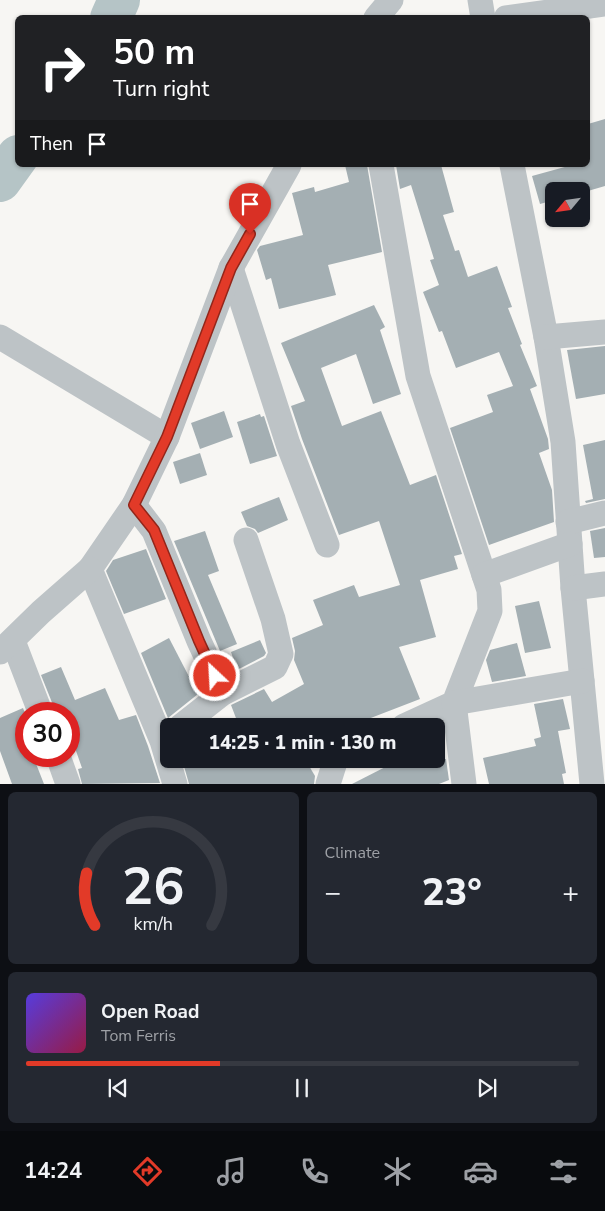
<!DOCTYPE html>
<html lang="en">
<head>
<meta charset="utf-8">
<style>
	:root { --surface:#171b24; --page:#242831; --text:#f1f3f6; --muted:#9ea1a6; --line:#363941; --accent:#e23a28 }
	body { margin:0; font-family:"Nunito Sans",sans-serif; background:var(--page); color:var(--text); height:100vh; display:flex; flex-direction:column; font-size:19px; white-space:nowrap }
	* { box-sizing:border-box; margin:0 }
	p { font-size:16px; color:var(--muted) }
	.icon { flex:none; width:28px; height:28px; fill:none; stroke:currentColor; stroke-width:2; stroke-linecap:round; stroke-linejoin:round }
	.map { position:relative; height:784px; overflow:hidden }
	.panel { display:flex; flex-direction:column; gap:8px; padding:8px; background:#0d0f14; flex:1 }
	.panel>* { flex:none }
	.hud { position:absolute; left:15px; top:15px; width:575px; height:152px; border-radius:8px; box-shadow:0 1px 4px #0004; background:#202124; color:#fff; overflow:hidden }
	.needle { width:32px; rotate:241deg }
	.controls { position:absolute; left:545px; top:182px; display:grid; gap:10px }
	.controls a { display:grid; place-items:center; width:45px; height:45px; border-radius:8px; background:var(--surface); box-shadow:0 1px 4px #0004; font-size:25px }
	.speed { position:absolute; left:15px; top:702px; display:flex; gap:10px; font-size:25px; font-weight:700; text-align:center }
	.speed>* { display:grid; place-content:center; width:65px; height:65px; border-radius:50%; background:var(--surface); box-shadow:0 1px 4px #0004; line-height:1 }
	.speed .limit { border:8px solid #d22; background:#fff; color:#111 }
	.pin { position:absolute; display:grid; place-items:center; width:42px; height:42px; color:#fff; margin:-51px -21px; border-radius:50% 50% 50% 0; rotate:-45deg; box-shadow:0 0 5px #0007 }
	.pin .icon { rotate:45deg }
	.me { position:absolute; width:55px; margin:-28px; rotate:335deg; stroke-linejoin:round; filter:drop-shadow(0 0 4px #0008) }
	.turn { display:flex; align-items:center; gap:18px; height:105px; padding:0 15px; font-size:22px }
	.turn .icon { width:65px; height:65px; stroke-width:2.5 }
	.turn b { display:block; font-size:35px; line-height:42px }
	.then { display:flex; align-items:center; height:48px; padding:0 15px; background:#0003; gap:10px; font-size:19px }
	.big { font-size:38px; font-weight:800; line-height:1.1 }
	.panel .card { flex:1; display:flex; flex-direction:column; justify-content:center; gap:8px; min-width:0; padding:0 18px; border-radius:8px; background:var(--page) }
	.panel .dial { align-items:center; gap:0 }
	.dial svg { height:130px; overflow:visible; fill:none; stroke:var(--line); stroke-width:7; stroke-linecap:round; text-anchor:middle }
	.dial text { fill:var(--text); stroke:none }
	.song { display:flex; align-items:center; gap:15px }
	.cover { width:60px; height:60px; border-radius:8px; background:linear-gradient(135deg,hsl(250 70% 55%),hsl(340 70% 35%)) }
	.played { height:5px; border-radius:2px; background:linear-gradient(90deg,var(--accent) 35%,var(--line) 35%) }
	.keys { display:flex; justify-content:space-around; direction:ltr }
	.heat { display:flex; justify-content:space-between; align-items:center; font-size:28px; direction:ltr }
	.panel .tiles { flex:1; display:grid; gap:8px; grid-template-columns:1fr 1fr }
	.card:last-child { grid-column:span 2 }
	.trip { position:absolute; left:160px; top:718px; width:285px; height:50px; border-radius:8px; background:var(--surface); box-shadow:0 1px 4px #0004; font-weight:800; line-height:50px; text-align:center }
	.menu { display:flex; height:80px; justify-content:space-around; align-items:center; background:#090b0e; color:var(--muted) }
	.menu .icon { width:35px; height:35px }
	.menu .on { color:var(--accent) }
	.menu b { font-size:22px; color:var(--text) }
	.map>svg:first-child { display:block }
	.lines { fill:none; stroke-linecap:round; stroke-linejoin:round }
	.river { stroke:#b5c4c6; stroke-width:42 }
	.building { fill:#a4afb3 }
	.minor { stroke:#bdc3c6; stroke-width:25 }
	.route-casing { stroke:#93261a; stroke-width:12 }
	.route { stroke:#e23a28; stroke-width:9 }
</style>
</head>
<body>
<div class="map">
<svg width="605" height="784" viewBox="0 0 605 784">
	<rect width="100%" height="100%" fill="#f7f6f3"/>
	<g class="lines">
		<g class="river">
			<polyline points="111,18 119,0"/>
			<polyline points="0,181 18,156"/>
		</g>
	</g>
	<g class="building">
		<polygon points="605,119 605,186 581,193 581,191 554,191 554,200 540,204 532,176 572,165 588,165 588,124"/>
		<polygon points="345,165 367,165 382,252 328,265 336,295 279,309 271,278 266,280 257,250 260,246 303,235 292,193 314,187 315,192 349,182"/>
		<polygon points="396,165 441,165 454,212 443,215 455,251 459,250 468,277 497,266 512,307 508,308 522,344 520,345 537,386 530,389 548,439 549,449 539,453 552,490 554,522 489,545 450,428 493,412 487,395 513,386 499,352 456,368 442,331 439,332 423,292 439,285 430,260 434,259 411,185 400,189"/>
		<polygon points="374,305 385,327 380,330 401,394 373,404 356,354 321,368 342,426 381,411 410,485 436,475 462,554 454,556 458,569 420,580 436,637 399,647 420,699 350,726 239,726 231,705 264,689 272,702 304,684 294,660 295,651 292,638 323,625 313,600 354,585 359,597 400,585 379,521 339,535 302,439 291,406 305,401 281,343"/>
		<polygon points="605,346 605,394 576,399 567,350"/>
		<polygon points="224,411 233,437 200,449 191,423"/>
		<polygon points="260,414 261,417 264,416 277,456 250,464 237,422"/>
		<polygon points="605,440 605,499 586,503 585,501 593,499 583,445"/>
		<polygon points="200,453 207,475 180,484 173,462"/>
		<polygon points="279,497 288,520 258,533 255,529 247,526 241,512"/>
		<polygon points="605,528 605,557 594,558 590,531"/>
		<polygon points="205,531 219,571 208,575 237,644 220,651 174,541"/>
		<polygon points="146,549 166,599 124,614 106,571 113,560"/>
		<polygon points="539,601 551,648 525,653 515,606"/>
		<polygon points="169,638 198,694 168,718 141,653"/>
		<polygon points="260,640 266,653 264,656 237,670 231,652"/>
		<polygon points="517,643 526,676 492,682 486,660 490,650"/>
		<polygon points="61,667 75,700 105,688 119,720 136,715 148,746 160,783 82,784 78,769 82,768 69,731 69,714 63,714 60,708 55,710 41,675"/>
		<polygon points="563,699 570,729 558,731 566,773 562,774 564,784 489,784 483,758 536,746 534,739 541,737 534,704"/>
		<polygon points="23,708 26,716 26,756 33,756 44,784 12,784 0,751 0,718"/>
		<polygon points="182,759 305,759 315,776 314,784 189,784"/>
		<polygon points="401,759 446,759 449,780 439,784 352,784"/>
	</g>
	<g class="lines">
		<g class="minor">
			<polyline points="480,0 483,18"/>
			<polyline points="376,18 391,0"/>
			<polyline points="506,18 605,4"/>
			<polyline points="381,165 418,376 489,590 490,611 454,703 404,726"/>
			<polyline points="512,165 546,337 563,442 573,588 592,784"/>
			<polyline points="231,268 288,444 327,545"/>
			<polyline points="0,337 167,437 134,505 90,569 162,741 175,784"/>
			<polyline points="546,337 605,332"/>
			<polyline points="167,437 231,268 289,165"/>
			<polyline points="134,505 154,531 199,641 223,693"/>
			<polyline points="568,522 605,513"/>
			<polyline points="484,575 570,544"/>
			<polyline points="573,588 605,584"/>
			<polyline points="13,641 41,714"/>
			<polyline points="0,652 41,612 90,569"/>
			<polyline points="181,726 223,693 275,667 281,654 273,619 246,540"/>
			<polyline points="58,756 68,784"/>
			<polyline points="328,784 336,759"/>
			<polyline points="464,784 454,703 582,681"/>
		</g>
	</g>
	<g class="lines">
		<defs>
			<polyline id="route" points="215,676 199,641 154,530 134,505 167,437 231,268 250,234"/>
		</defs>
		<use href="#route" class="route-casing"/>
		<use href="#route" class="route"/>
	</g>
</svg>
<div class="controls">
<a><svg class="needle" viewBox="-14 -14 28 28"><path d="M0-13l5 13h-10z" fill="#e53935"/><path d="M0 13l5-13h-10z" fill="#9ea1a6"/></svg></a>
</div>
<div class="speed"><div class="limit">30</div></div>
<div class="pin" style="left:250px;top:234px;background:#d93025"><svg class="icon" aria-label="arrive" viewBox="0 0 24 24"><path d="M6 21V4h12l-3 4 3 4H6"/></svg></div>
<svg class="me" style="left:215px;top:676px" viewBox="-20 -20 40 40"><circle r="17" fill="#e23a28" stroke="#fff" stroke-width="3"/><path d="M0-11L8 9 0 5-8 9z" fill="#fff"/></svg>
<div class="trip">14:25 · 1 min · 130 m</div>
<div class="hud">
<div class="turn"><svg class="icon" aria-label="right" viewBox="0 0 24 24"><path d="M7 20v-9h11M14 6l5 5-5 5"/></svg><div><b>50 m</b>Turn right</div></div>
<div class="then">Then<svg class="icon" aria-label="arrive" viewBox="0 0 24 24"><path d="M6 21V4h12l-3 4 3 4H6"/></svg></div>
</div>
</div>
<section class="panel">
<div class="tiles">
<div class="card dial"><svg viewBox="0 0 100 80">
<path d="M14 69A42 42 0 1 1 86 69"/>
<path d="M14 69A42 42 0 0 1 9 37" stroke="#e23a28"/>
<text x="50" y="56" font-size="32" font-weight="700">26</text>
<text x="50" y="72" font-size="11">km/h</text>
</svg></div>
<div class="card"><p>Climate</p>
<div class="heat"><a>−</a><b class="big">23°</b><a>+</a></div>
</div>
<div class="card">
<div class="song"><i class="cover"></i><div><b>Open Road</b><p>Tom Ferris</p></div></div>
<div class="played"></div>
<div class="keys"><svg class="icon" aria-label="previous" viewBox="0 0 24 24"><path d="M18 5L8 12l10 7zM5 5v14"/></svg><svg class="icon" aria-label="pause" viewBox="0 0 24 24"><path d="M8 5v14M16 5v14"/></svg><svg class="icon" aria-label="next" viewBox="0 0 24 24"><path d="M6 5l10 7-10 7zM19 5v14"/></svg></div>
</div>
</div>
</section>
<nav class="menu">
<b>14:24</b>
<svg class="icon on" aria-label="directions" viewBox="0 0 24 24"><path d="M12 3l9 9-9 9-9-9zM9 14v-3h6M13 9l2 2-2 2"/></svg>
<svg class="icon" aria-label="music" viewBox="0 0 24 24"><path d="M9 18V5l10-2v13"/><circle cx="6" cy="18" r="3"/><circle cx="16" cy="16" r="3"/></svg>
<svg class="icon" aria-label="phone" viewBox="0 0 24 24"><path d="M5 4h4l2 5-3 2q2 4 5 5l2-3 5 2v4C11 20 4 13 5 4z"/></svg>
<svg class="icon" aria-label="climate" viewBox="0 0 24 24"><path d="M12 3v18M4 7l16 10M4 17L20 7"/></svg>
<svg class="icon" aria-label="car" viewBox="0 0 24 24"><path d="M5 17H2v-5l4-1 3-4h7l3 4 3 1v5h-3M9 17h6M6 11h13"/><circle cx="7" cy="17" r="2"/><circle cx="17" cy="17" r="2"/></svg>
<svg class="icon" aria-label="filters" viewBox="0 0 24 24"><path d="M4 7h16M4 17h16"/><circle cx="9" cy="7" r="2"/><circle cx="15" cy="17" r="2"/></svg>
</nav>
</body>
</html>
